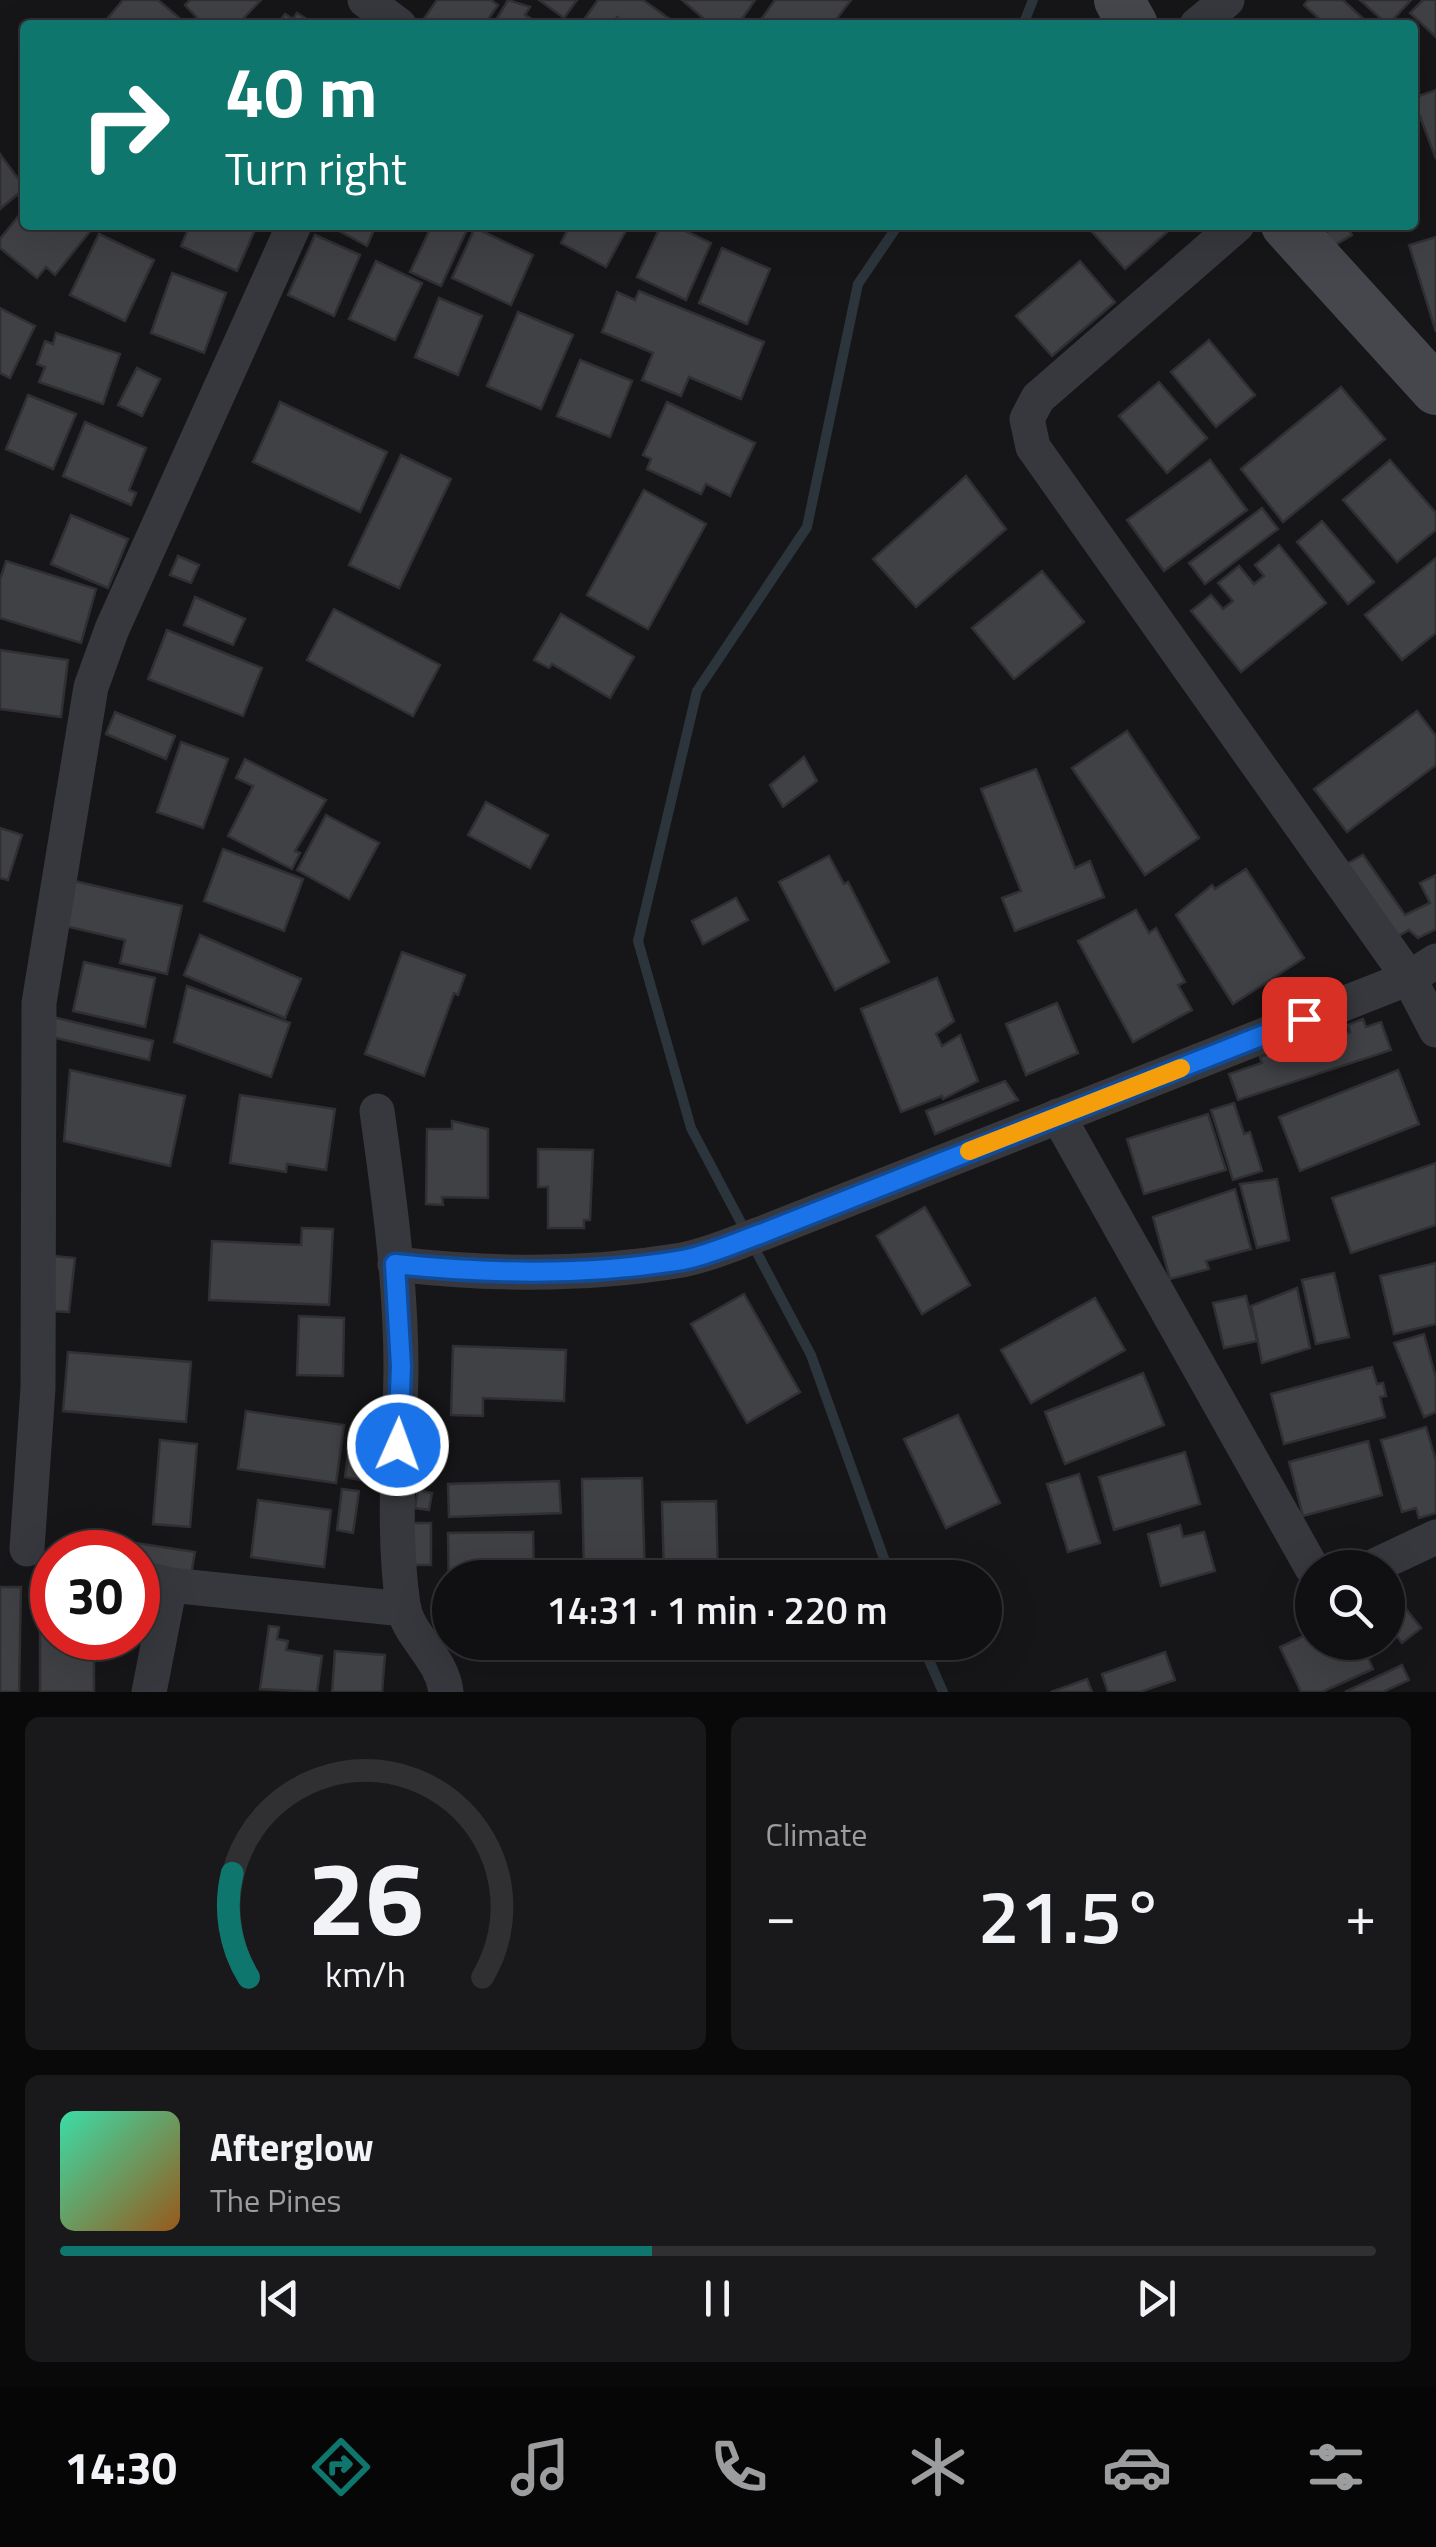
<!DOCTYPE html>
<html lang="en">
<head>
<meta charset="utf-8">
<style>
	:root { --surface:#101012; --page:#19191b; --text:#f1f3f6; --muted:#9c9d9f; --line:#303032; --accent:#0f766e }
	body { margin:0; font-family:"Titillium Web",sans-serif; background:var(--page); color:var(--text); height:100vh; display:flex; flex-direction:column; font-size:38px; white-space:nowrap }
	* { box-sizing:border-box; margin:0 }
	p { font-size:32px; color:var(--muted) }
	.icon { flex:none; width:55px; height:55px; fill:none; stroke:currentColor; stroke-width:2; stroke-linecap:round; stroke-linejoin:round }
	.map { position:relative; height:1692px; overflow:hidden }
	.drawer { display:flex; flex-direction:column; gap:25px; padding:25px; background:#09090a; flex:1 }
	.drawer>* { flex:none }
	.top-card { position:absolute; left:20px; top:20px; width:1398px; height:210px; border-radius:10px; box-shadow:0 10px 40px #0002,0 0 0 2px var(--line); background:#0f766e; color:#fff; overflow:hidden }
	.fabs { position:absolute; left:1295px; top:1550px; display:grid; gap:20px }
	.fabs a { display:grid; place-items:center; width:110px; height:110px; border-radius:50%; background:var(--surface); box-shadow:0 10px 40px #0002,0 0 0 2px var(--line); font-size:50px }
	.speed { position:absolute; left:30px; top:1530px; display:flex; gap:20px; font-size:50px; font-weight:700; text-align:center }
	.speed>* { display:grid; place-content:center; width:130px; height:130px; border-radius:50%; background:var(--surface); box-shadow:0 10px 40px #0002,0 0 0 2px var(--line); line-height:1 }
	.speed .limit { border:15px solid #d22; background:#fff; color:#111 }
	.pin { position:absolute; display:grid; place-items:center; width:85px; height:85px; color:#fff; margin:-42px; border-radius:20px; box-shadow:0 5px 15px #0006 }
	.me { position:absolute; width:110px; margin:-55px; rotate:2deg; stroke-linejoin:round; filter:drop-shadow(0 0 8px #0008) }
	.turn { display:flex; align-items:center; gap:35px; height:210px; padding:0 40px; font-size:45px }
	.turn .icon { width:130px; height:130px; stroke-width:2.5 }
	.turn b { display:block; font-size:70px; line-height:85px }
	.big { font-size:75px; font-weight:600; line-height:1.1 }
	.drawer .widget { flex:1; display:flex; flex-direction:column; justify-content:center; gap:15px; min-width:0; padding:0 35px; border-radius:15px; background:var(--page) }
	.drawer .dial { align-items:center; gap:0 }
	.dial svg { height:260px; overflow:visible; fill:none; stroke:var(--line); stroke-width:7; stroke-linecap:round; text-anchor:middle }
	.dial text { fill:var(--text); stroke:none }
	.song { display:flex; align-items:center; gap:30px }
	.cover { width:120px; height:120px; border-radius:15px; background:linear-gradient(135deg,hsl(160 70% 55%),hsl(30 70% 35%)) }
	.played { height:10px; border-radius:5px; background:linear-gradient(90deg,var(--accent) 45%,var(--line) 45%) }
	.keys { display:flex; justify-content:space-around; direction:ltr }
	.heat { display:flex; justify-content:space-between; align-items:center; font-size:55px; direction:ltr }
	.drawer .tiles { flex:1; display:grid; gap:25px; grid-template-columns:1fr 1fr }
	.widget:last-child { grid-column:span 2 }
	.trip { position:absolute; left:432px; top:1560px; width:570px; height:100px; border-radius:50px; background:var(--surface); box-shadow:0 10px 40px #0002,0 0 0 2px var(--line); font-weight:600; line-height:100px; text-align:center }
	.tabs { display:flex; height:160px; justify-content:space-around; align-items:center; background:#060607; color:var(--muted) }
	.tabs .icon { width:70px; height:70px }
	.tabs .current { color:var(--accent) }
	.tabs b { font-size:45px; color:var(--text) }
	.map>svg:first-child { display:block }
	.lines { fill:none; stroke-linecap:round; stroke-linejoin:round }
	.stream { stroke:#2c353c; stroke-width:10 }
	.building { fill:#404145; stroke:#303034; stroke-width:2.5 }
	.street { stroke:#37383d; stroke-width:35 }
	.secondary { stroke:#45474d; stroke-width:50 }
	.route-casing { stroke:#114b97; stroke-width:25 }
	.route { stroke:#1a73e8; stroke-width:18 }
	.slow { stroke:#f59e0b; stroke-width:18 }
</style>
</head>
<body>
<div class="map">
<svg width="1436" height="1692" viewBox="0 0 1436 1692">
	<rect width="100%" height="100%" fill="#161618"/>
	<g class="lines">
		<g class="stream">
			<polyline points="1023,25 1033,0"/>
			<polyline points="891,1578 811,1355 691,1128 638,941 697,691 807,527 858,284 898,225"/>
			<polyline points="921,1642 943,1692"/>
		</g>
	</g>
	<g class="building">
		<polygon points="123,0 158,0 184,22 102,25"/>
		<polygon points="190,0 261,0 237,25 204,25 185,5"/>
		<polygon points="437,0 491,0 498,5 484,25 430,25 423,20"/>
		<polygon points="508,0 530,7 525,15 542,25 493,25"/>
		<polygon points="539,0 577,0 564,18"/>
		<polygon points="598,0 643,0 678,25 628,25 617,17 612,25 580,25"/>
		<polygon points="682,0 755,0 738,25 711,25"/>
		<polygon points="775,0 851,0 832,25 757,25"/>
		<polygon points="1308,0 1343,0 1370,25 1326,25 1304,5"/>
		<polygon points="1360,0 1411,0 1388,25"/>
		<polygon points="1423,0 1436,0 1436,37 1410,13"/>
		<polygon points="297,13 316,25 277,25 285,14 293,19"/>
		<polygon points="1436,90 1436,159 1413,98"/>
		<polygon points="0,154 25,188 0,209"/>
		<polygon points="25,208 25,225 85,225 91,230 55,275 46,267 37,278 0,248 0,239"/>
		<polygon points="190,225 257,225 237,271 181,246"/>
		<polygon points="328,225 376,225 367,246"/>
		<polygon points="432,225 469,225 441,286 410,272"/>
		<polygon points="570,225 629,225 606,267 561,243"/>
		<polygon points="661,225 673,225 711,243 686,300 637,277"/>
		<polygon points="1086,225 1175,225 1125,269"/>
		<polygon points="1338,225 1346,225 1352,235 1330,248 1322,235"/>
		<polygon points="475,228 533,255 511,305 452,278"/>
		<polygon points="99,234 154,260 125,321 70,295"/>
		<polygon points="315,235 360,255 334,316 288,295"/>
		<polygon points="1436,237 1436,332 1409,245"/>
		<polygon points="722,248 770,269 747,324 699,303"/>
		<polygon points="376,261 422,283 395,340 349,319"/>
		<polygon points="1080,261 1115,302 1052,356 1016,316"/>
		<polygon points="172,273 226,293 204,353 151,333"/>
		<polygon points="639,291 764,342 741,399 689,377 681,396 642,380 653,353 602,332 617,292 635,300"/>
		<polygon points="439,298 482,316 458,375 415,357"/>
		<polygon points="0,308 35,326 10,378 0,373"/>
		<polygon points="518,312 573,335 541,409 487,386"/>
		<polygon points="56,333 120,354 103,404 39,382 45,367 37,364 45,341 53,344"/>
		<polygon points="1209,340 1255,395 1216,427 1171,372"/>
		<polygon points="580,360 632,381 610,437 557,416"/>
		<polygon points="137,368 160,379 142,416 118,405"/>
		<polygon points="1159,382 1207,438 1167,473 1119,416"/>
		<polygon points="1341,387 1385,439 1283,522 1241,469"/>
		<polygon points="28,395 76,414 53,469 6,449"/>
		<polygon points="280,402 387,452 360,512 253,462"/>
		<polygon points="667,402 755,443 730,496 706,484 701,494 647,469 651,459 643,455"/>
		<polygon points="85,422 146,448 129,490 136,493 131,505 63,476"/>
		<polygon points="401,455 451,479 399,588 349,565"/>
		<polygon points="1210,460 1247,510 1164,571 1127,520"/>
		<polygon points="1390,460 1436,513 1436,530 1397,562 1343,500"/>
		<polygon points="966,476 1006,529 916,607 873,559"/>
		<polygon points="644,490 706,524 648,629 587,595"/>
		<polygon points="1262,508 1278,529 1205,584 1189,563"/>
		<polygon points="71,515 128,539 108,588 51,564"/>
		<polygon points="1322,521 1374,582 1348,604 1297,542"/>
		<polygon points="1279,545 1326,603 1241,672 1191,611 1211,595 1223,609 1233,601 1218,583 1239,566 1254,584 1264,576 1255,565"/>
		<polygon points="178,556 199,565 191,583 170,575"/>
		<polygon points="1436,558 1436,633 1402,660 1365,615"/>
		<polygon points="6,561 96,589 81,643 0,618 0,580"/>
		<polygon points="1042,571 1084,622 1014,679 972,628"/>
		<polygon points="195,597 245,619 233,645 184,625"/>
		<polygon points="334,609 440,665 413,716 307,660"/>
		<polygon points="561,614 634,657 610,698 552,664 549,668 534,660"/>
		<polygon points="167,630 262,668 243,716 148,679"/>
		<polygon points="0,650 68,660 61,717 0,709"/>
		<polygon points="1417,711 1436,736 1436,765 1347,832 1314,789"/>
		<polygon points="115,712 175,736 166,759 106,734"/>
		<polygon points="1127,731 1199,838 1145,875 1072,768"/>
		<polygon points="181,742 228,759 203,828 157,812"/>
		<polygon points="804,757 817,781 783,807 770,785"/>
		<polygon points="245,759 326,800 295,851 300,853 292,869 228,836 253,786 236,778"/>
		<polygon points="1036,769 1075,868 1090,861 1104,897 1015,931 1002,898 1021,891 981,789"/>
		<polygon points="486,802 548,835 530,868 468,835"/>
		<polygon points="326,815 379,843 349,899 297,870"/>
		<polygon points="0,828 22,835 8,880 0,878"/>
		<polygon points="223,849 303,879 284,931 204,901"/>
		<polygon points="1363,855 1405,915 1430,903 1420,883 1436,875 1436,929 1418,938 1409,930 1391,940 1341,867"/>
		<polygon points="829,856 844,884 848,882 889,962 835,990 779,882"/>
		<polygon points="1246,869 1304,958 1233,1004 1176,915 1212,885 1215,889"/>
		<polygon points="70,880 182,906 167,974 120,963 125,940 61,925"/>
		<polygon points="736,898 748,920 703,944 692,921"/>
		<polygon points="1136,910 1149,933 1156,928 1185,982 1178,985 1192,1010 1133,1042 1078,941"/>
		<polygon points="200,935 301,979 285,1018 184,975"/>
		<polygon points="402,952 465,975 458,995 454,993 424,1076 365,1054"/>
		<polygon points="84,962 155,978 145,1027 73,1011"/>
		<polygon points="937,978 954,1021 936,1034 942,1046 960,1035 978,1081 943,1099 942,1096 901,1112 861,1009"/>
		<polygon points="187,986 290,1023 271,1077 174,1042"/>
		<polygon points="1057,1003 1078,1053 1026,1075 1006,1024"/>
		<polygon points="53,1017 153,1041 149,1060 48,1036"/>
		<polygon points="1363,1019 1366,1027 1381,1022 1391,1050 1238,1100 1229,1074 1262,1063 1260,1057 1284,1049 1286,1055 1300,1050 1298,1045 1350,1032 1348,1025"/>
		<polygon points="70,1070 185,1096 170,1166 64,1141"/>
		<polygon points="1398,1070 1419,1124 1300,1171 1279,1117"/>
		<polygon points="1005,1081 1018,1100 935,1134 926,1111"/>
		<polygon points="240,1095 335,1109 326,1170 287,1164 286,1172 230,1163"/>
		<polygon points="1234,1103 1244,1134 1250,1132 1262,1171 1233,1180 1211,1110"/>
		<polygon points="1208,1114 1226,1170 1144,1194 1127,1139"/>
		<polygon points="452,1121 488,1129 488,1198 442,1197 443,1205 426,1204 427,1129 452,1129"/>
		<polygon points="538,1149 593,1150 590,1220 584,1220 584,1228 548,1228 548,1187 538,1187"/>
		<polygon points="1436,1163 1436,1225 1351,1253 1332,1198"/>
		<polygon points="1277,1179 1289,1240 1257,1248 1240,1184"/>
		<polygon points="1235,1189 1251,1249 1206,1261 1209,1269 1170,1279 1153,1217"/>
		<polygon points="925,1207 970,1285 922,1314 877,1236"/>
		<polygon points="302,1228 333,1229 329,1305 209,1300 212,1241 301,1245"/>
		<polygon points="54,1256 75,1258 69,1312 50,1311"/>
		<polygon points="1436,1263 1436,1324 1394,1334 1380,1276"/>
		<polygon points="1334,1273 1349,1337 1316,1344 1302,1280"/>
		<polygon points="1297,1288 1310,1348 1262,1363 1251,1306"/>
		<polygon points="744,1294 800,1392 747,1423 691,1324"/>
		<polygon points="1246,1296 1257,1341 1224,1348 1213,1303"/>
		<polygon points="1095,1298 1125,1350 1031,1403 1001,1350"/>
		<polygon points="299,1316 344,1318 343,1376 297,1375"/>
		<polygon points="1424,1334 1436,1378 1436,1412 1424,1417 1394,1343"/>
		<polygon points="453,1346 566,1350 564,1401 483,1398 483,1416 451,1415"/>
		<polygon points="68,1352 191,1362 186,1422 63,1411"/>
		<polygon points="1372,1367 1377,1384 1383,1383 1386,1396 1380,1397 1385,1417 1284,1444 1271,1394"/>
		<polygon points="1143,1373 1164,1425 1065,1464 1045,1412"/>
		<polygon points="246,1411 344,1425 336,1483 238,1469"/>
		<polygon points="958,1415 1000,1503 946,1528 904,1439"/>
		<polygon points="1426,1427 1436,1461 1436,1513 1419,1518 1416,1508 1402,1512 1381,1440"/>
		<polygon points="350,1438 372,1441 366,1481 345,1477"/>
		<polygon points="160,1440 197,1444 190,1527 153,1524"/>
		<polygon points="1368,1441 1382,1495 1303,1516 1289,1462"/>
		<polygon points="1185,1452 1200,1504 1114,1530 1099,1477"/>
		<polygon points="1079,1474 1100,1543 1068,1552 1047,1484"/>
		<polygon points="642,1478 645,1578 584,1578 582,1479"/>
		<polygon points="559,1481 561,1513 449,1517 448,1484"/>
		<polygon points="342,1489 359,1491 353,1533 337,1530"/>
		<polygon points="418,1490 432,1493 429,1510 415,1508"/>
		<polygon points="258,1500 331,1510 324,1567 251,1557"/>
		<polygon points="716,1501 718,1578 664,1578 662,1502"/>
		<polygon points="412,1523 431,1523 431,1565 413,1565"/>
		<polygon points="1180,1525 1183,1537 1204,1532 1215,1571 1161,1586 1148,1534"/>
		<polygon points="533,1532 534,1578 450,1578 449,1599 448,1533"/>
		<polygon points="96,1537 195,1552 191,1575 138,1567 138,1552 94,1552"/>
		<polygon points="0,1587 21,1587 19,1692 0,1692"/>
		<polygon points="1389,1587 1421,1628 1402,1643 1388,1624"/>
		<polygon points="40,1620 52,1620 52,1638 94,1638 94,1692 40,1692"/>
		<polygon points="269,1626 279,1627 277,1639 288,1641 286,1650 322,1656 317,1692 260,1689"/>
		<polygon points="1312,1632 1312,1642 1361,1642 1373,1669 1322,1692 1301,1692 1280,1647"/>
		<polygon points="335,1651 385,1655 382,1692 332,1692"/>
		<polygon points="1165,1652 1175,1680 1140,1692 1108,1692 1102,1674"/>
		<polygon points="1402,1665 1409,1680 1383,1692 1345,1692"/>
		<polygon points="1087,1679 1092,1692 1051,1692"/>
	</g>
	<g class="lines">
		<g class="street">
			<polyline points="365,0 399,25"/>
			<polyline points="1197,25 1227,0"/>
			<polyline points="1237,225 1038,398 1027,419 1033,447 1409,978 1436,1030"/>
			<path d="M377,1111c12,85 24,172 24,258 -1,76 -9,161 2,236 5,32 39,52 43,87"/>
			<polyline points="1058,1116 1312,1568"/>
			<path d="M395,1264c95,11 192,12 287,-4 27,-5 55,-18 81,-27l646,-255 27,-17"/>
			<polyline points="27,1549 38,1388 39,1003 91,687 112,629 294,225"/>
			<polyline points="1370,1568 1436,1537"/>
			<polyline points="138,1577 170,1585 404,1609"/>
			<polyline points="149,1692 170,1585"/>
		</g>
		<g class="secondary">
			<polyline points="1119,0 1133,25"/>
			<polyline points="1286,225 1436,390"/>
		</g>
	</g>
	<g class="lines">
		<defs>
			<path id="route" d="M398,1445l3,-79 -6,-102c95,10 192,12 287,-4 27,-5 55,-18 81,-27l541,-214"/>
		</defs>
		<use href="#route" class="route-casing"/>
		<use href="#route" class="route"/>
		<polyline class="slow" points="969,1151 1181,1068"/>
	</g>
</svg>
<div class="fabs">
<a><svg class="icon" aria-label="search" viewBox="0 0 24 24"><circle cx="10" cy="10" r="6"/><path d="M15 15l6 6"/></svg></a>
</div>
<div class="speed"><div class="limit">30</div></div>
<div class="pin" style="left:1304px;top:1019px;background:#d93025"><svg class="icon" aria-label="arrive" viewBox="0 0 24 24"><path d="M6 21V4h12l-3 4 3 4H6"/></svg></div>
<svg class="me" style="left:398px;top:1445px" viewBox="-20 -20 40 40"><circle r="17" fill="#1a73e8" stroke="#fff" stroke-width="3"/><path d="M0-11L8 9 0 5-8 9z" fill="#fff"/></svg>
<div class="trip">14:31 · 1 min · 220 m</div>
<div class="top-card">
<div class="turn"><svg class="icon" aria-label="right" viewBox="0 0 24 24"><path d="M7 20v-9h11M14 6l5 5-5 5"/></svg><div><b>40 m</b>Turn right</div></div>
</div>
</div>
<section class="drawer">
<div class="tiles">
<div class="widget dial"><svg viewBox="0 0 100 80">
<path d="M14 69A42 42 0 1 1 86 69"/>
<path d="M14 69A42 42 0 0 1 9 37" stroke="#0f766e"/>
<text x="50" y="56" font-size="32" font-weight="700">26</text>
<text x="50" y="72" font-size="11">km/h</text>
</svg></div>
<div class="widget"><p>Climate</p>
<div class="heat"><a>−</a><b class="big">21.5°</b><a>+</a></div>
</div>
<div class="widget">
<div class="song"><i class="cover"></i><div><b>Afterglow</b><p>The Pines</p></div></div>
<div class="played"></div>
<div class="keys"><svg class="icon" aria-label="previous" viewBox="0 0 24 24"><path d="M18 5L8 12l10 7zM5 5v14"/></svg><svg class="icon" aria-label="pause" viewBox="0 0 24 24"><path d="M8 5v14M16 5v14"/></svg><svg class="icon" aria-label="next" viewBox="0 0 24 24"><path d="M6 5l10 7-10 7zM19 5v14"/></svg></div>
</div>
</div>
</section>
<nav class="tabs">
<b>14:30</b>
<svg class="icon current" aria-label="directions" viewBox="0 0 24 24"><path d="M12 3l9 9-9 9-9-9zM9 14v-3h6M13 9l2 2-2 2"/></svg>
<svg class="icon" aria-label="music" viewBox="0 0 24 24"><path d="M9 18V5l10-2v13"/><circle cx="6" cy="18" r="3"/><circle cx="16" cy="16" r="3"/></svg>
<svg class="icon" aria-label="phone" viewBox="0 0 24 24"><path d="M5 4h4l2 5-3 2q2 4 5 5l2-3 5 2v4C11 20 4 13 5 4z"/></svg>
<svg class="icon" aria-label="climate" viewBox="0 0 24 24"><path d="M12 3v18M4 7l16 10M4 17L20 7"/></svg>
<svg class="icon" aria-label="car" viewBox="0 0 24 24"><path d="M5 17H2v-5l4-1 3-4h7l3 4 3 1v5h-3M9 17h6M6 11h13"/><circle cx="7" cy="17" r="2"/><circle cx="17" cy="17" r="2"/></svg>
<svg class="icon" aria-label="filters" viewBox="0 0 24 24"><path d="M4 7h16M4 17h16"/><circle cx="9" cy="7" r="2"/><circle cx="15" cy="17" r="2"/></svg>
</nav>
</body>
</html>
